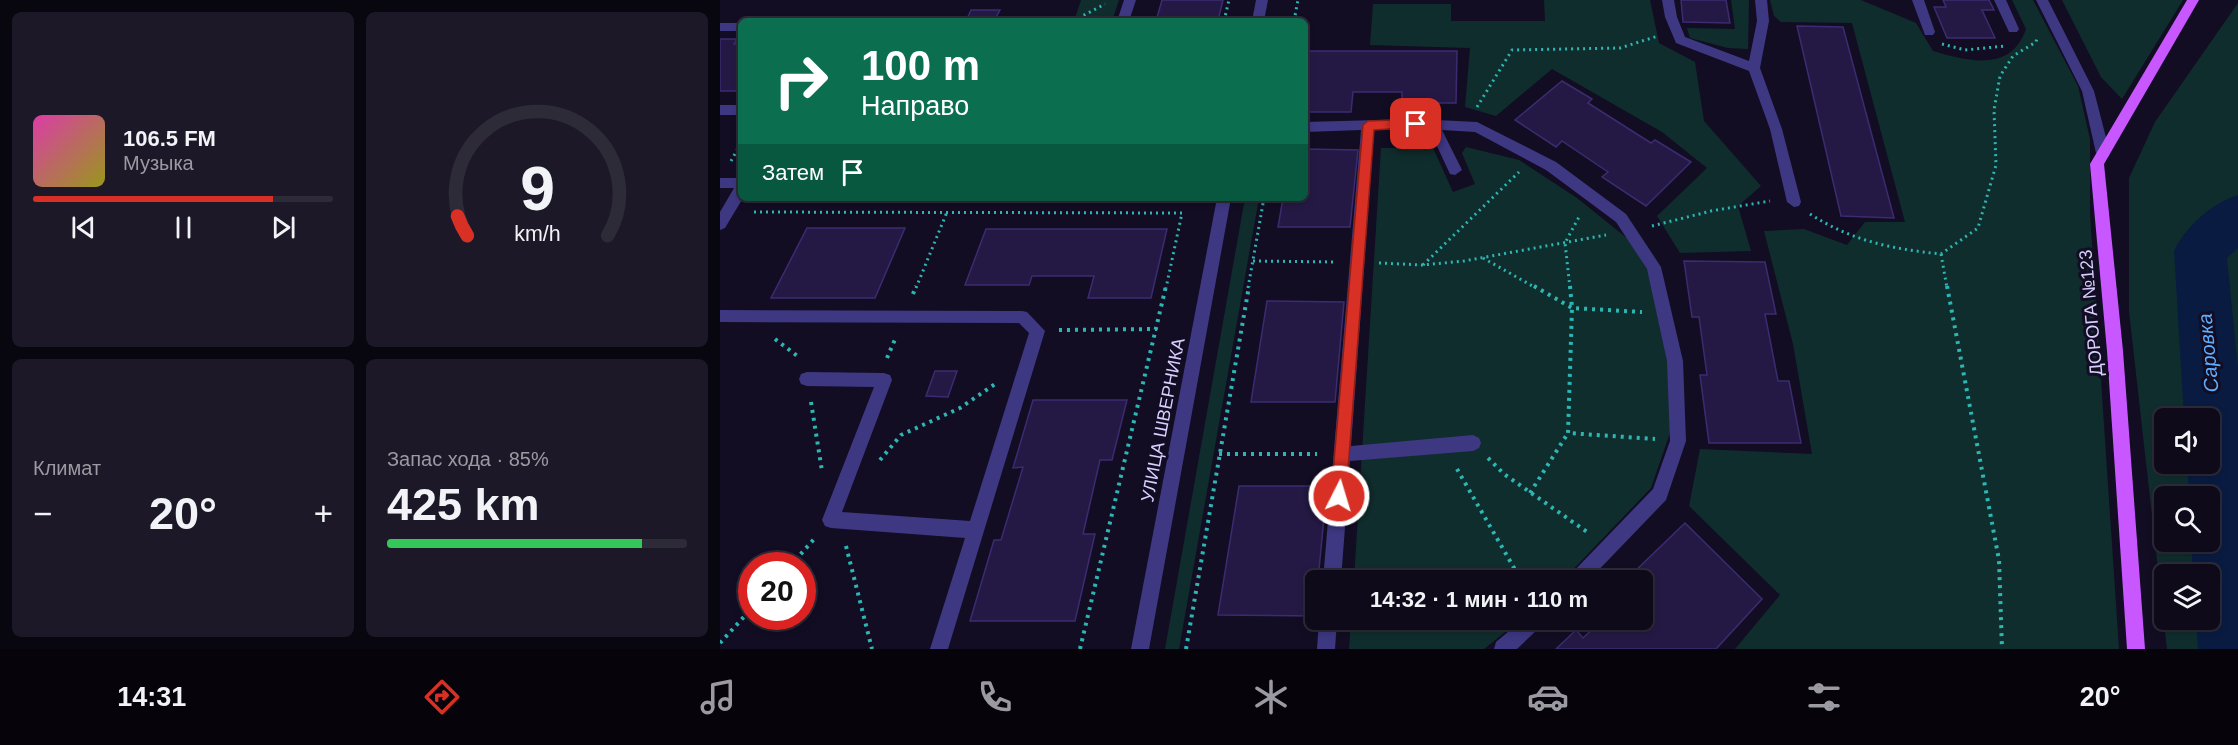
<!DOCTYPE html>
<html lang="ru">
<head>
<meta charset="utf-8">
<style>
	:root { --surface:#0e0a1a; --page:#1c1827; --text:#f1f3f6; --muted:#9b9aa2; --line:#2e2b39; --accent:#d93025 }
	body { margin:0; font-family:Arial,sans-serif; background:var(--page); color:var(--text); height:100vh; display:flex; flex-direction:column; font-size:22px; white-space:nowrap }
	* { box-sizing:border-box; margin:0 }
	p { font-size:20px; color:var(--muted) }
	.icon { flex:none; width:33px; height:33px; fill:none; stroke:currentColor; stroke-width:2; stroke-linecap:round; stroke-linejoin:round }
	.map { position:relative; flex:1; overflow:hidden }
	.drawer { display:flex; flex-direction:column; gap:12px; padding:12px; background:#08060e; width:720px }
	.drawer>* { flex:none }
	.guide { position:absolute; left:18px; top:18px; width:570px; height:183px; border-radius:9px; box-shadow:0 3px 9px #0003,0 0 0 2px var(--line); background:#0b6e4f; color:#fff; overflow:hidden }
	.tools { position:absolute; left:1434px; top:408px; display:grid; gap:12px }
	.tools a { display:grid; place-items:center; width:66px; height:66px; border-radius:9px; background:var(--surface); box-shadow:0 3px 9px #0003,0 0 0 2px var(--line); font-size:30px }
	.speed { position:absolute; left:18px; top:552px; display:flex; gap:12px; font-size:30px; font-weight:700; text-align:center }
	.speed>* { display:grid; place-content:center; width:78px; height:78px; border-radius:50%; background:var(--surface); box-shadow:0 3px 9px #0003,0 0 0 2px var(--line); line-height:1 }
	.speed .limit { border:9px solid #d22; background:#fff; color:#111 }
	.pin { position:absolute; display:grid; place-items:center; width:51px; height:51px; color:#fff; margin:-26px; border-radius:12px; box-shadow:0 3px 9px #0006 }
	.me { position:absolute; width:66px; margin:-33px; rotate:5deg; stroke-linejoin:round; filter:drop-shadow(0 0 4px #0008) }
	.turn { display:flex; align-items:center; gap:21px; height:126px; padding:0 24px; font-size:27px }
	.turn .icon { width:78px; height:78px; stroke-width:2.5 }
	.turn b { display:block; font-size:42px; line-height:51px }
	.then { display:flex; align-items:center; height:57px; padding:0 24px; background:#0003; gap:12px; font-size:22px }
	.big { font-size:45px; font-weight:700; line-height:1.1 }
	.drawer .tile { flex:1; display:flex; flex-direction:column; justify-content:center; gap:9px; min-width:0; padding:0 21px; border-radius:9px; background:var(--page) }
	.drawer .dial { align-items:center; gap:0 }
	.dial svg { height:156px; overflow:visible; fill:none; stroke:var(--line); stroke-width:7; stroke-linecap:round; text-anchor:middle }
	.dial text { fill:var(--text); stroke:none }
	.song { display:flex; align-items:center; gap:18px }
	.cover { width:72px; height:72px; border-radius:9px; background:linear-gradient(135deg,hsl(320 70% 55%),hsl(60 70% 35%)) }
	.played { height:6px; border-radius:3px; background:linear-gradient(90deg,var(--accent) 80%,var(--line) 80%) }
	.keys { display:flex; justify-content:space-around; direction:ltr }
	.heat { display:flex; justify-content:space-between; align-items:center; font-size:33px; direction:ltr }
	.charge { height:9px; border-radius:4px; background:linear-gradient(90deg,#34c759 85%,var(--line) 0) }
	.drawer .tiles { flex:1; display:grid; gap:12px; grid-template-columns:repeat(2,1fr) }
	.trip { position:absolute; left:585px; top:570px; width:348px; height:60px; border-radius:9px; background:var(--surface); box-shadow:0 3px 9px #0003,0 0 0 2px var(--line); font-weight:700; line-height:60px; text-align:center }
	.menu { display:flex; height:96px; justify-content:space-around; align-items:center; background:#06040a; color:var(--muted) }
	.menu .icon { width:42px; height:42px }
	.menu .current { color:var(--accent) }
	.menu b { font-size:27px; color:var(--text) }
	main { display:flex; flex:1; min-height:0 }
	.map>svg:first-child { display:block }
	.green { fill:#102d2d; fill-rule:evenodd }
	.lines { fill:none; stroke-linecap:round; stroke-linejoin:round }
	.river { fill:#091b41; fill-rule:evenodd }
	.building { fill:#241944; stroke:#3c2b71; stroke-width:1.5 }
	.path-far1 { stroke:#2cb6b4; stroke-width:3; stroke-dasharray:2 4; stroke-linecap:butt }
	.path { stroke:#2cb6b4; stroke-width:4; stroke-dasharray:3 5; stroke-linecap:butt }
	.minor { fill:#3e3883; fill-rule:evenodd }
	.major { fill:#c857ff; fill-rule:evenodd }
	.route { fill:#d93025; stroke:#8d1f18; stroke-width:1.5 }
	.labels { text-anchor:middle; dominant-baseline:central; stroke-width:6; stroke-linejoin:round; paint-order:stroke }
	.street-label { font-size:18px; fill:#d7d0ff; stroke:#120d23 }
	.water-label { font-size:20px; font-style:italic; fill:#5eadff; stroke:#120d23 }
</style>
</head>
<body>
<main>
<section class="drawer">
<div class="tiles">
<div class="tile">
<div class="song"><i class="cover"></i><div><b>106.5 FM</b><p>Музыка</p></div></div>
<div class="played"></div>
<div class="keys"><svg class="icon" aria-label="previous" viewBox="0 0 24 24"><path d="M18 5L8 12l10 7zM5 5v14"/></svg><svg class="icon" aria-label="pause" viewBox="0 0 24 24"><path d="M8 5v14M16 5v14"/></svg><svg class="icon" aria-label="next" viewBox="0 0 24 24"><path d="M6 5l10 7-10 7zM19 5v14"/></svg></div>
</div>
<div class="tile dial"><svg viewBox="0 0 100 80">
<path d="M14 69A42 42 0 1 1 86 69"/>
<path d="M14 69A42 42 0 0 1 9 59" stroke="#d93025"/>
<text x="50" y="56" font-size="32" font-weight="700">9</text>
<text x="50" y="72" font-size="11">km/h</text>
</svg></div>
<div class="tile"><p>Климат</p>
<div class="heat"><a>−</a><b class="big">20°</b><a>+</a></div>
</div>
<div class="tile"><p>Запас хода · 85%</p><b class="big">425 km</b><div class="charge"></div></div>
</div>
</section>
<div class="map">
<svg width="1518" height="649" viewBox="0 0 1518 649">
	<rect width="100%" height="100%" fill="#120d23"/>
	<g class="green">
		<polygon points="361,0 399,0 392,21 354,21"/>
		<polygon points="824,0 930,0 939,43 975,62 984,121 1041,186 1018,206 1031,251 960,253 937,216 987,168 942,132 832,69 776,116 745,107 750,48 650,45 653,4 731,4 731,21 825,21"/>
		<polygon points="1011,0 1029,0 1028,49 1008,48 970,38 967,28 1015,29"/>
		<path d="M1050,0h91l55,23 17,28c35,10 78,22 93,-22l-14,-29h21l45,86 12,53v76l29,434h-384l45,-54 -91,-89 11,-57 112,5 -19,-110 -29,-113 40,-2 43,16 18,-23h40l-53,-199 -71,-1 -7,-6z"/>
		<polygon points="1342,0 1463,0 1402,99 1381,77"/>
		<path d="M1518,3v646h-71l-38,-338v-133l26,-56zM1444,418h46v46h-46zM1444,496h46v46h-46zM1444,574h46v46h-46z"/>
		<polygon points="746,147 799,160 857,198 908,239 930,274 949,370 951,430 931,488 843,580 634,580 661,148 713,148 733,192 755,184 742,153"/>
		<polygon points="525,198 539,198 459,649 445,649"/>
		<polygon points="631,620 800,620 764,649 629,649"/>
	</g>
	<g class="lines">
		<path class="river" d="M1518,195v53l-11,10 11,110v281h-40l-2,-29h14v-46h-17l-2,-32h19v-46h-21l-2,-32h23v-46h-26l-10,-167c12,-25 37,-47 64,-56z"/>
	</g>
	<g class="building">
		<polygon points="442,0 503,0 498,21 436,21"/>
		<polygon points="961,0 1006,0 1010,23 963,22"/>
		<polygon points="1223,0 1269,0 1274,10 1262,10 1275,38 1227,38 1214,7 1226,7"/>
		<polygon points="251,10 280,10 275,19 247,19"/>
		<polygon points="1077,26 1123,27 1174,218 1121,216"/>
		<polygon points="0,39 17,39 14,44 21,44 21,91 0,91"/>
		<polygon points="585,51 737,51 736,103 682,103 682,92 633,92 631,112 585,112"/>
		<polygon points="842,81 872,99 868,103 931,143 935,140 971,162 926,206 882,177 888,172 842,141 836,147 795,120"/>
		<polygon points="585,149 638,150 630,227 558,227 563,198 585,198"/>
		<polygon points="87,228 185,228 155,298 51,298"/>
		<polygon points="266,229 447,229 431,298 368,298 374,276 312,276 309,285 245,285"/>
		<polygon points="964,261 1045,262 1056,314 1045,314 1058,381 1069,381 1081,443 989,443 980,375 987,375 979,317 972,317"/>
		<polygon points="547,301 624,302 615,402 531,402"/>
		<polygon points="215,371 237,371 228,397 206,396"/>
		<polygon points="313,400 407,400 392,460 380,460 363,534 375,534 355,621 250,621 274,540 281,540 303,467 293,468"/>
		<polygon points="519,486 607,486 598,580 596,580 594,616 498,615"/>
		<polygon points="965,523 1042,599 996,649 836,649 856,630 863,638 882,620 922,620 922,580 914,580 910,576"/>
	</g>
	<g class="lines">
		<g class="path-far1">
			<polyline points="353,21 385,4"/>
			<polyline points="504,21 509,0"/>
			<polyline points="574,21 578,0"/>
			<polyline points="1222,44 1245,50 1285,46"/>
			<polyline points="757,107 792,50 900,48 938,36"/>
			<polyline points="11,161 21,143"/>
			<polyline points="34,212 462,213 446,288"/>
			<path d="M1090,214c42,27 82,35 131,40l37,-26 18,-63 -2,-55 6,-34 13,-20 23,-14 1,-4"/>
			<polyline points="932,226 991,211 1050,201"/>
			<polyline points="1221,254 1227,288"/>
			<polyline points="763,258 816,288"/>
			<polyline points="533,261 616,262"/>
			<polyline points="659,263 703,265 744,261 886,235"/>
			<polyline points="703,265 799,172"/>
			<polyline points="196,288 227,212"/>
			<polyline points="528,288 544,198"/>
			<polyline points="850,288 845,243 860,215"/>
		</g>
		<g class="path">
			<polyline points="814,286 852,308 922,312"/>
			<polyline points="850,286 852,308 848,433 935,439"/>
			<polyline points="1227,286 1279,560 1282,649"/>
			<polyline points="193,294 196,286"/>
			<polyline points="339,330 437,329"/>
			<polyline points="55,339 80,358"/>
			<polyline points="167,358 176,337"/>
			<polyline points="91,402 102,471"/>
			<polyline points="499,454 597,454"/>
			<polyline points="768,458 784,474 870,534"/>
			<polyline points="160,460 181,435 240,408 275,384"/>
			<polyline points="737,469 801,580"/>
			<polyline points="810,493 848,433"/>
			<polyline points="126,546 152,649"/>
			<polyline points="70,566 96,537"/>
			<polyline points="0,643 32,608"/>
			<polyline points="360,649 446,286"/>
			<polyline points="466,649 529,286"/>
		</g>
		<g class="minor">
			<polygon points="404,0 416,0 409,21 397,21"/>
			<polygon points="536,0 548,0 544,21 532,21"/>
			<polygon points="942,0 954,0 957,17 965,37 1029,61 1037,21 1035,0 1047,0 1049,21 1040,68 1062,129 1081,202 1079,206 1074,207 1067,202 1050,129 1029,71 956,43 945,17"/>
			<polygon points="1192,0 1204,0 1215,32 1213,35 1205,35"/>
			<polygon points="1274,0 1286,0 1299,29 1297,32 1289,32"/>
			<polygon points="1316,0 1328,0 1374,91 1390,153 1388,157 1383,158 1376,153 1362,91"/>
			<rect x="0" y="23" width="21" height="8"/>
			<rect x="0" y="105" width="21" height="10"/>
			<polygon points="696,119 757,122 836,162 906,214 941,267 963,361 966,441 946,500 869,580 848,580 851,574 933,489 950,441 947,361 927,269 896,222 826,170 755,132 722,130 742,170 735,175 730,174 709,129 654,130 631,446 753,435 759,438 761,443 759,448 753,451 630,461 621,580 603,580 641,130 585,132 585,122"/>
			<polygon points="0,178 21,178 23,198 5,228 0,230 0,212 14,188 0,188"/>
			<polygon points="497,198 511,198 429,649 411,649"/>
			<polygon points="0,310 302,311 307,312 325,331 228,649 210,649 245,538 111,528 105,526 102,520 154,387 87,386 81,384 79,379 81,374 87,372 164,373 170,375 172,380 122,512 250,521 309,333 299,323 0,322"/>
			<polygon points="599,620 617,620 615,649 597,649"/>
			<polygon points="802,620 824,620 821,626 797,649 774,649 776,642"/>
		</g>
		<polygon class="major" points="1467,0 1479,0 1384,164 1403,351 1425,649 1407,649 1387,351 1370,164"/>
	</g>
	<polygon class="route" points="696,119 702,124 701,127 654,130 626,496 624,501 619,503 613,501 611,496 643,125 648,121"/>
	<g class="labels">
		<g class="street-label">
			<text transform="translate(1371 313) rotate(-95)">ДОРОГА №123</text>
			<text transform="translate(443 420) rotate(-79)">УЛИЦА ШВЕРНИКА</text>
		</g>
		<g class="water-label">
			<text transform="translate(1488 353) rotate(-95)">Саровка</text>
		</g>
	</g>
</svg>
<div class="tools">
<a><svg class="icon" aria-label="sound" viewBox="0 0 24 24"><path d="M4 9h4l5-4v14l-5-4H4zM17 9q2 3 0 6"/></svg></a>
<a><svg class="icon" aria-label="search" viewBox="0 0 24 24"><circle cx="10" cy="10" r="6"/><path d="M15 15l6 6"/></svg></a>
<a><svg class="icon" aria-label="layers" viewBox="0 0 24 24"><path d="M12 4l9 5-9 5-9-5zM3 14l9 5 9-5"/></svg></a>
</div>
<div class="speed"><div class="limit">20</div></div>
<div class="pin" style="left:696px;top:124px;background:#d93025"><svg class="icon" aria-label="arrive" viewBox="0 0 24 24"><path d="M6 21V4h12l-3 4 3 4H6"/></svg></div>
<svg class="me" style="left:619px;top:496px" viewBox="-20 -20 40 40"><circle r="17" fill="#d93025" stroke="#fff" stroke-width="3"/><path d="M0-11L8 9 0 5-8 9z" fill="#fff"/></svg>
<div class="trip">14:32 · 1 мин · 110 m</div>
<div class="guide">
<div class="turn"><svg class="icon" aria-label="right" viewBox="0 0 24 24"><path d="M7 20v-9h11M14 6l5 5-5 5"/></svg><div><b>100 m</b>Направо</div></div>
<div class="then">Затем<svg class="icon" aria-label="arrive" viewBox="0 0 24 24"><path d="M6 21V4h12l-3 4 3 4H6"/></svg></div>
</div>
</div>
</main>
<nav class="menu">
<b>14:31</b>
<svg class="icon current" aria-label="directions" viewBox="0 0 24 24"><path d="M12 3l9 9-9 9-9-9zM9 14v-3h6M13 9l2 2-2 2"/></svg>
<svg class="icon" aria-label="music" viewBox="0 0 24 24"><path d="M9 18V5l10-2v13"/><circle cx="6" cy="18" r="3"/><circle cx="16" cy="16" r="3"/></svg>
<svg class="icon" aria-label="phone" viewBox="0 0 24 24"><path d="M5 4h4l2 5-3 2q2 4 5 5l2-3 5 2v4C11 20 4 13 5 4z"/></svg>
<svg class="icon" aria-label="climate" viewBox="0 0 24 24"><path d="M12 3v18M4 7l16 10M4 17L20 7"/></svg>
<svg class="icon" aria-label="car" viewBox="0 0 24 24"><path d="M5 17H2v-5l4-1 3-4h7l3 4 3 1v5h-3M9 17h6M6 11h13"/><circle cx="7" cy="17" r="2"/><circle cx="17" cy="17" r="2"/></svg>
<svg class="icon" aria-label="filters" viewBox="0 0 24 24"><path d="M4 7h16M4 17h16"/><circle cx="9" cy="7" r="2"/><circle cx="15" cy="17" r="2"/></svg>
<b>20°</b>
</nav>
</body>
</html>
